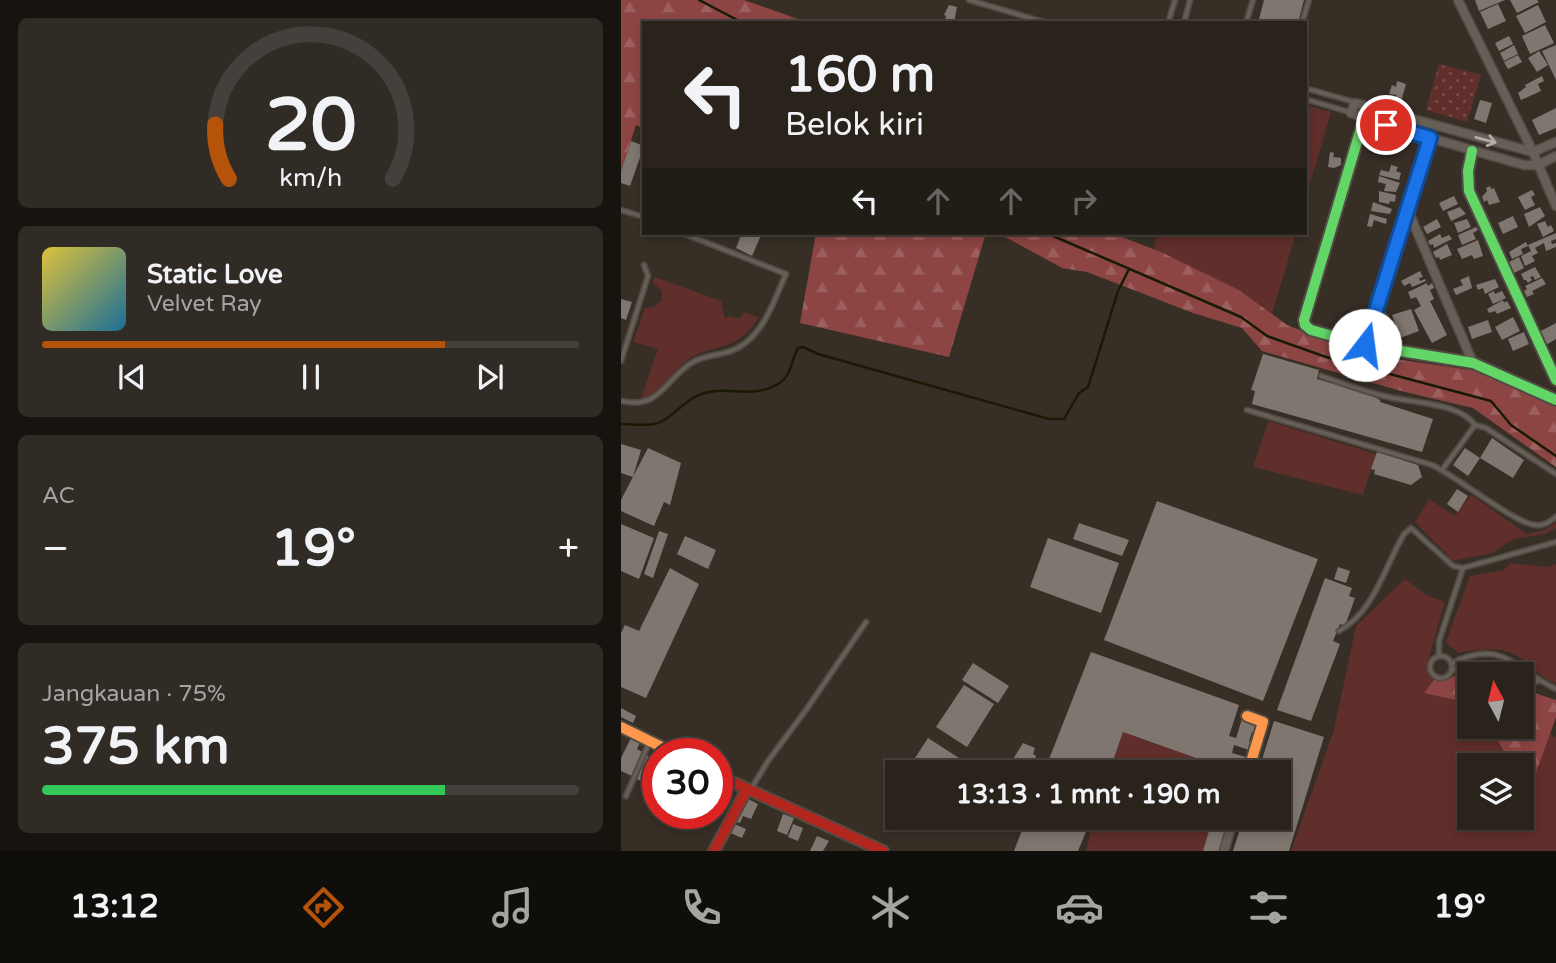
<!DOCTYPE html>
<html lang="id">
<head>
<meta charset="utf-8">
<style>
	:root { --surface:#29231c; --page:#312b25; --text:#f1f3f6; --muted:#a5a4a3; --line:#45403b; --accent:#b45309 }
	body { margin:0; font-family:"Varela Round",sans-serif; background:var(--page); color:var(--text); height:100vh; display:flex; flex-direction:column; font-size:26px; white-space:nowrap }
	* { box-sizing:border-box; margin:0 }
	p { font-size:23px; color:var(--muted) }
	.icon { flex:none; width:38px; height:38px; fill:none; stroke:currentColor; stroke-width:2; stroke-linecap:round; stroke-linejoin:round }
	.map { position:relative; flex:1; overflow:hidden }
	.panel { display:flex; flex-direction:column; gap:18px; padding:18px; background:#17130f; width:621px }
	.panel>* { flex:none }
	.banner { position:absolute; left:21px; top:21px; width:665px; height:214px; border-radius:0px; box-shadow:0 4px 10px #0003,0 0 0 2px var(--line); background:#29231c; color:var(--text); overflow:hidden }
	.needle { width:46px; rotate:353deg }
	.buttons { position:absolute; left:836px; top:662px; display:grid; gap:14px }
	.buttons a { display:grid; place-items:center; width:77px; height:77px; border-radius:0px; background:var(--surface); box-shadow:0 4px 10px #0003,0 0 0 2px var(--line); font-size:35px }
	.speed { position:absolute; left:21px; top:738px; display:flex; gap:14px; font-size:35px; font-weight:700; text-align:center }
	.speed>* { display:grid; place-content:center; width:91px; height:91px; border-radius:50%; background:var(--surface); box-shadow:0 4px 10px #0003,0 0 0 2px var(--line); line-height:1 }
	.speed .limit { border:10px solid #d22; background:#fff; color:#111 }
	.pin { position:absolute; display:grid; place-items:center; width:60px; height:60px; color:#fff; margin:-30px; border:4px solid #fff; border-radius:50%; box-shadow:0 2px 7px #0007 }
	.me { position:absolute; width:77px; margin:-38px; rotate:15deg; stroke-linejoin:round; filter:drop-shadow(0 0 5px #0008) }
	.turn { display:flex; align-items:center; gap:24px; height:147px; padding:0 28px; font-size:32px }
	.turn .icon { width:91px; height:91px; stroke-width:2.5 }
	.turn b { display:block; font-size:49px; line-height:60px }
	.lanes { display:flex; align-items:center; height:66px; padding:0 28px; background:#0003; justify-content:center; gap:35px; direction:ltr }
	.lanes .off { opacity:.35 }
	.big { font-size:52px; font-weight:700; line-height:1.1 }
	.panel .card { flex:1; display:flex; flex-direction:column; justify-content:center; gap:10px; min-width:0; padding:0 24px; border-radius:10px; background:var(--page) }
	.panel .dial { align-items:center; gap:0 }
	.dial svg { height:182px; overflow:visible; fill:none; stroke:var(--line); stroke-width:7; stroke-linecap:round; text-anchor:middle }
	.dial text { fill:var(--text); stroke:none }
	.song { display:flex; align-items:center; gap:21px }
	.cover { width:84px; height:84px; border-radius:10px; background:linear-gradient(135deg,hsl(50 70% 55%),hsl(200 70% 35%)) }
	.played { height:7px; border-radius:4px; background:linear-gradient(90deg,var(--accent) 75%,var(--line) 75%) }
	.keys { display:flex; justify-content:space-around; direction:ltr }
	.heat { display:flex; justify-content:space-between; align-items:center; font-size:38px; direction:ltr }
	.charge { height:10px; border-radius:5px; background:linear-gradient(90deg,#34c759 75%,var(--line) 0) }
	.trip { position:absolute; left:264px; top:760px; width:406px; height:70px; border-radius:0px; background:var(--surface); box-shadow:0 4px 10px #0003,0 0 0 2px var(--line); font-weight:700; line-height:70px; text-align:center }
	.tab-bar { display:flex; height:112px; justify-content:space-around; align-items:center; background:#100e0b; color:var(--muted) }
	.tab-bar .icon { width:49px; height:49px }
	.tab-bar .on { color:var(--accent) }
	.tab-bar b { font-size:32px; color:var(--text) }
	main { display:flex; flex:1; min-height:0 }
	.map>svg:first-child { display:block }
	.green { fill:#602e2b; fill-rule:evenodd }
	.forest { fill:url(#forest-firs) }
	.park { fill:url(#park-dots) }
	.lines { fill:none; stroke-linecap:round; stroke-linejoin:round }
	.stream { stroke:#181a04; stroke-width:2.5 }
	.building { fill:#7f7670 }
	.lane-casing { stroke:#524b43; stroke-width:7 }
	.street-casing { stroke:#524b43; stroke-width:11 }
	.fast-casing { stroke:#524b43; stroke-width:14 }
	.slow-casing { stroke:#524b43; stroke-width:14 }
	.jam-casing { stroke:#524b43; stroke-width:14 }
	.lane { stroke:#655f58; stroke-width:3.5 }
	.street { stroke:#655f58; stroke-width:8 }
	.fast { stroke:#63d668; stroke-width:10 }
	.slow { stroke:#ff974d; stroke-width:10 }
	.jam { stroke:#b3261e; stroke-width:10 }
	.oneway { stroke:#b4aca3 }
	.route-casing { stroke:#114b97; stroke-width:18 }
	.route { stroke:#1a73e8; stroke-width:12 }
</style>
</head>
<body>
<main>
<section class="panel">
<div class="card dial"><svg viewBox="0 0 100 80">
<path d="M14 69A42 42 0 1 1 86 69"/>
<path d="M14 69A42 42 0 0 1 8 45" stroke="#b45309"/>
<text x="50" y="56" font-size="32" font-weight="700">20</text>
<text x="50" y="72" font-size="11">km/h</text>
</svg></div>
<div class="card">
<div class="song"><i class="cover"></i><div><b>Static Love</b><p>Velvet Ray</p></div></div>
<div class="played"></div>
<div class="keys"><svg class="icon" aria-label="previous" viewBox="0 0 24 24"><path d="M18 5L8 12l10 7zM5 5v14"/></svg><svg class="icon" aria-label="pause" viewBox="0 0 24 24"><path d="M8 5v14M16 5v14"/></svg><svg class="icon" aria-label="next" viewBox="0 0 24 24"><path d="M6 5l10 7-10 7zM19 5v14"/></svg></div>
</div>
<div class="card"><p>AC</p>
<div class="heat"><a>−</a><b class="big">19°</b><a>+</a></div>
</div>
<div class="card"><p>Jangkauan · 75%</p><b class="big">375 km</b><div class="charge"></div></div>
</section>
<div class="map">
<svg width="935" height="851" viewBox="0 0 935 851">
	<defs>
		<pattern id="forest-firs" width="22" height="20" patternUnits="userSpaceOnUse" patternTransform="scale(1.75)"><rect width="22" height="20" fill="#8c4543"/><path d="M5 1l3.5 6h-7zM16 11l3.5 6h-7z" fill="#9c5f5d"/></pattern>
		<pattern id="park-dots" width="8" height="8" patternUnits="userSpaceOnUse" patternTransform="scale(1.75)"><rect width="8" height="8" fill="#602e2b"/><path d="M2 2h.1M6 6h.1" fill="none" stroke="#774c49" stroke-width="1.8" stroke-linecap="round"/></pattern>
	</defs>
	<rect width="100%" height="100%" fill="#372f26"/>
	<g class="green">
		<polygon points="684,105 710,112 684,201"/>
		<polygon points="537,233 675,233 651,314 618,290 532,249"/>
		<path d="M34,277l66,24 4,17 5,-2 9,3 6,-7 14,6c-7,8 -14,18 -23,23 -17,9 -35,8 -50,20 -15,12 -26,33 -45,38l17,-50 -25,-7 12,-34 9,-1 8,-7v-9l-10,-9z"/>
		<polygon points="650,422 755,454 742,495 632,467 647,423"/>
		<polygon points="850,495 906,534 921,531 935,523 935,528 924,534 893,539 871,553 832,561 794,522 808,499 834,516"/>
		<path d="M889,563l39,4 7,-3v119c-15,-5 -21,-14 -32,-23 -20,-15 -43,-11 -66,-7l-12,-11 24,-66 34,-6z"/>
		<path d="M784,579l21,16 19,7 -18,62 1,9 6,7 15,-1 12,-7 11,2h-2v52h52v-37l34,11v17l-6,17 6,3v114h-265l43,-121 22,-104zM849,765h52v52h-52z"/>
		<polygon points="502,732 606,769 605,772 488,772"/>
		<polygon points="473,817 592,817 582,851 465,851"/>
	</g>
	<g class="forest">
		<polygon points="0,0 123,0 188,23 23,23 23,129 15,125 0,171"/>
		<polygon points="195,233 365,233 328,357 179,323"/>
		<polygon points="377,233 491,233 542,253 618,290 666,325 702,339 774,359 857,371 935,407 935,467 852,408 780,391 641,351 621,328 572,313 466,272 441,268"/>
		<polygon points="840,672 851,674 849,674 849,708 831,699 803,693 813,680 828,679"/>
		<polygon points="901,689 935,700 935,717 907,795 901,793 901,765 885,765 883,751 869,726 901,726"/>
	</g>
	<polygon class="park" points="818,64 860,75 846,122 805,110"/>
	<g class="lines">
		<g class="stream">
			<polyline points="78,0 122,23"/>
			<polyline points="425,233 620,317 646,336 705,357 870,401 890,425 935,456"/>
			<path d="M0,424c10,0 23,2 33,0 16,-3 29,-23 45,-29 26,-11 53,5 79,-11 14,-8 13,-24 20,-36l5,-1 15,7 231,65h15l15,-26 9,-6 30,-96 11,-22"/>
		</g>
	</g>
	<g class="building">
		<polygon points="643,0 683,0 677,23 637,23"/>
		<polygon points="854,0 884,0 858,11"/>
		<polygon points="889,0 916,0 918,2 896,13"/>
		<polygon points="877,4 885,21 867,29 859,12"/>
		<polygon points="328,5 336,7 333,23 324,21 325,16 323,15"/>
		<polygon points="917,5 925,22 904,33 895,16"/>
		<polygon points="924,25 933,43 909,54 901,36"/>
		<polygon points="888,36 892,44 878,51 874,43"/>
		<polygon points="893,45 897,54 883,61 879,53"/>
		<polygon points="935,45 935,80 921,51"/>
		<polygon points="918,51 927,65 916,72 907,58"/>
		<polygon points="897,55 901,62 887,69 883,62"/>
		<polygon points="921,76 923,81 917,84 920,91 900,100 897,93 905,87 904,85"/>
		<polygon points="776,81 785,84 780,102 773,100 775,95 768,94 771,85 775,87"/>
		<polygon points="859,100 871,103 865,123 853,119"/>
		<polygon points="935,108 935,128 918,135 911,120"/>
		<polygon points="10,141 23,146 9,186 0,183 0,171"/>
		<polygon points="709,152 713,153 712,157 720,158 720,165 713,168 707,167"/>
		<polygon points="770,165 777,167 775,171 780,173 778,180 758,175 760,170 768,172"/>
		<polygon points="758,176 779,183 775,192 763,191 765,184 757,182"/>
		<polygon points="869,186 870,189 873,188 879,202 868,205 866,200 863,202 861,197 866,191 865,188"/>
		<polygon points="911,190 914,195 910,197 914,205 904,210 897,197"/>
		<polygon points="758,191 775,195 774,202 769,201 768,204 758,202"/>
		<polygon points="833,196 837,204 822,211 818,203"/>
		<polygon points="752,202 771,209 769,214 750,211"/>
		<polygon points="839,207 845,214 830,221 826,212"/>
		<polygon points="919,207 924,216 908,227 903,214"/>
		<polygon points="749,214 766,219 765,224 753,220 751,227 746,226"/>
		<polygon points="892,216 897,227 882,234 877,223"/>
		<polygon points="816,219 820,227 806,234 802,227"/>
		<polygon points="846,219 850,227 837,233 833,223"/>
		<polygon points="924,221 927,227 930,225 933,231 922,237 916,224"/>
		<polygon points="855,227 857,230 852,233 855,239 841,245 837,235"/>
		<polygon points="121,233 141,233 131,256 115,248"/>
		<polygon points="935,233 935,239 930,241 931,244 935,243 935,247 925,251 923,243 914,248 917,253 911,256 914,261 904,266 900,256 910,251 907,245"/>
		<polygon points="819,234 821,238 828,235 831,239 813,248 812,244 809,245 807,241"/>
		<polygon points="857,240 862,256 853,259 851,255 841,259 836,249"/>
		<polygon points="905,242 907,246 900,249 902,254 891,259 888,252"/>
		<polygon points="826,244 831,255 819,260 818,257 815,258 812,252"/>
		<polygon points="898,257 903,268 893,273 888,262"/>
		<polygon points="914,267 920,277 914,280 912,276 909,277 911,280 907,283 905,280 903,280 900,274"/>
		<polygon points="799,271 802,277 798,278 799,281 804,279 805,281 791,287 789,283 783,286 780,281"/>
		<polygon points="848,276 851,288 835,295 832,289 842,285 839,280"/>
		<polygon points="921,278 925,284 911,291 913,294 906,297 903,291 906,289 904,286"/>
		<polygon points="874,279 878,287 864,294 862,288 857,290 855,285"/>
		<polygon points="806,283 807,286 811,283 813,288 809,290 813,299 809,301 826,335 811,343 793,310 800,306 795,297 790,299 787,292"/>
		<polygon points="873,291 874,294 881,291 885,298 872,304 867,294"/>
		<polygon points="0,299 11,302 5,320 0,318"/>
		<polygon points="882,300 883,303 886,301 890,308 876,314 874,311 868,313 866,309"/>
		<polygon points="790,309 798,331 779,338 771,315"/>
		<polygon points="892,317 899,331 881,340 874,327"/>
		<polygon points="867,320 871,332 851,339 847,327"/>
		<polygon points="935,323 935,339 925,345 918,332"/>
		<polygon points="903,332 908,344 892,351 887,339"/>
		<polygon points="642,354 698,370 696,379 750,395 759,400 759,402 812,419 801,452 631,404 634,391 630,390"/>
		<polygon points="871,438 903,460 892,478 859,458"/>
		<polygon points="0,444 20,450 12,477 0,473"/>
		<polygon points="27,448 60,463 49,505 43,502 33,526 0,511 0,500"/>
		<polygon points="844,448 859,458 847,476 832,465"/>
		<polygon points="756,452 797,465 801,477 790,485 753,474 754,470 750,469"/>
		<polygon points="836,489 847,496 837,512 826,504"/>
		<polygon points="536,501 697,559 642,701 483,640"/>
		<polygon points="458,523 508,540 501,556 452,539"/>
		<polygon points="0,524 33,538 18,579 0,571"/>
		<polygon points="38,531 47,534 32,578 23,574"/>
		<polygon points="64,536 95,550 87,569 56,554"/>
		<polygon points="427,538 498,563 480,613 409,587"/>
		<polygon points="717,567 729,571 725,583 713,579"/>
		<polygon points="49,568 78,584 25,698 0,687 0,633 4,625 18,631"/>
		<polygon points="704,578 731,588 728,596 734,598 724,626 719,624 712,641 719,644 690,721 656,710"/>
		<polygon points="470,652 618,705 608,736 615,738 621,719 639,725 636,734 631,732 628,741 633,743 631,751 613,745 611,753 628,758 626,766 608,761 606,768 616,772 605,772 606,769 502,732 488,772 423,772"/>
		<polygon points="352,663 388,686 377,703 341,680"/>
		<polygon points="343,685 373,704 346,747 315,727"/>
		<polygon points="0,708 15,716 12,723 0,717"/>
		<polygon points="653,721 703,737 668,851 612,851 623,817 658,817 658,772 637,772"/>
		<polygon points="10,738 19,743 16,749 23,753 13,777 0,771 0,758"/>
		<polygon points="307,738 338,758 328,772 285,772"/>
		<polygon points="402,743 414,748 412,754 415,756 409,772 384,772"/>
		<polygon points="24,755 33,758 22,782 14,778"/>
		<polygon points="35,758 37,759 37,778 32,788 29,787 28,790 21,786"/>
		<polygon points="123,797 137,804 130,819 122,816 119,823 112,820"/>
		<polygon points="162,814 173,818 166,835 156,831"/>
		<polygon points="353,817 388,817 384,829"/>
		<polygon points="406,817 471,817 457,851 393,851"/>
		<polygon points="592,817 611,817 601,851 582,851"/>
		<polygon points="111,823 125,829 121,838 107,832"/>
		<polygon points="172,824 182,828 177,841 167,837"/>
		<polygon points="196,836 208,841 202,851 189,851"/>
	</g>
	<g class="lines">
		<defs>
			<g id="lane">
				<polyline points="348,0 426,23"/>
				<polyline points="547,23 554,0"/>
				<polyline points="563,23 569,0"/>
				<polyline points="625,23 632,0"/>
				<polyline points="681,23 688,0"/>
				<polyline points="684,88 733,102"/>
				<polyline points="684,99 728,112"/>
				<polyline points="0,210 23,217"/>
				<polyline points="0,361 27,276 23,265"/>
				<path d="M700,376c21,7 42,15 63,20 26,7 75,6 91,29"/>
				<path d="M0,401c40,9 43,-22 72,-39 16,-9 36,-6 51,-18 22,-16 31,-46 42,-70l-104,-41"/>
				<path d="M626,410l185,55c24,11 85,60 104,60 8,1 13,-3 20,-8"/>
				<polyline points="821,470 854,425 865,428 935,474"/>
				<path d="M718,631c35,-19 46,-65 65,-97l7,-6 42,38 10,2 93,-26"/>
				<circle cx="820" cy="667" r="11"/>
				<polyline points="818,656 818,641 842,568"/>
				<path d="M831,663c51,-25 62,6 104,26"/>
				<polyline points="831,670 849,667 872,674"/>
				<polyline points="901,683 908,684 918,681"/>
				<polyline points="130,789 147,761 185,710 245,622"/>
				<polyline points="5,796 28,743"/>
			</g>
			<g id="street">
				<polyline points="837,0 912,152 935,206"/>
				<polyline points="935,142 912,152 734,103 730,113 809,138 903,165 917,165 935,156"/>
				<polyline points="786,208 852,363"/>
				<polyline points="754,310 763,318 780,352"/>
				<polyline points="744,345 809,138"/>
				<polyline points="603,851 613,817"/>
			</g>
			<g id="fast">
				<polyline points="743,118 683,320 684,325 690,330 744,345 852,363 935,400"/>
				<polyline points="851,151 847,171 848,191 935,380"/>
			</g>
			<g id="slow">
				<polyline points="626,716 642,722 627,772"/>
				<polyline points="0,727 55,754"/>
			</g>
			<g id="jam">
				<polyline points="96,775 262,851"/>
				<polyline points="93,851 126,789"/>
			</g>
		</defs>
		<use href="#lane" class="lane-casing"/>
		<use href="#street" class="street-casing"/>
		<use href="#fast" class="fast-casing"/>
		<use href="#slow" class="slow-casing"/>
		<use href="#jam" class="jam-casing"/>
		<use href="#lane" class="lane"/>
		<use href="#street" class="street"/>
		<use href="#fast" class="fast"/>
		<use href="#slow" class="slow"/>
		<use href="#jam" class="jam"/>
	</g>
	<defs><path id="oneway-shaft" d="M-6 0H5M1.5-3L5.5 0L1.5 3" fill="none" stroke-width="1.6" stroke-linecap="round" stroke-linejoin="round" transform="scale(1.75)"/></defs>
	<use class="oneway" href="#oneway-shaft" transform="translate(865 140) rotate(15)"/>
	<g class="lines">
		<defs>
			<polyline id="route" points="744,345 809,138 765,125"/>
		</defs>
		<use href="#route" class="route-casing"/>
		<use href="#route" class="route"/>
	</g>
</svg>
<div class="buttons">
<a><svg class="needle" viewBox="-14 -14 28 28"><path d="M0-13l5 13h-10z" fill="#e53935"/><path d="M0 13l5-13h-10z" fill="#a5a4a3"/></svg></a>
<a><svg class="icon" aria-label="layers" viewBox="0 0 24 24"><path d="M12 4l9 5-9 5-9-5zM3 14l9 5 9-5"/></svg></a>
</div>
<div class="speed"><div class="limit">30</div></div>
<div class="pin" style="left:765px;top:125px;background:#d93025"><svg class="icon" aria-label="arrive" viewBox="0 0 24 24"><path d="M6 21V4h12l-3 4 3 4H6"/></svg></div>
<svg class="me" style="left:744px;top:345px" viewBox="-20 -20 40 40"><circle r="19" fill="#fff"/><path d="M0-13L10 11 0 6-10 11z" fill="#1a73e8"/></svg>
<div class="trip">13:13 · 1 mnt · 190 m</div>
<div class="banner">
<div class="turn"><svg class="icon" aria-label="left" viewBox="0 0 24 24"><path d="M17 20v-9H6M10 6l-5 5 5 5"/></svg><div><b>160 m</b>Belok kiri</div></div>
<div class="lanes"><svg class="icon" aria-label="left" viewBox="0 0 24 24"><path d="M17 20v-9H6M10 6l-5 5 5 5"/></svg><svg class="icon off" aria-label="ahead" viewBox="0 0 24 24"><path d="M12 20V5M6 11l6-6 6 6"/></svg><svg class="icon off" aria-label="ahead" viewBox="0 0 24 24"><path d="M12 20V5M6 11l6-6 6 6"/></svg><svg class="icon off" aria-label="right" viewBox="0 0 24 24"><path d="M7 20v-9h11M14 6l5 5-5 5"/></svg></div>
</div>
</div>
</main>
<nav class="tab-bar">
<b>13:12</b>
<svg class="icon on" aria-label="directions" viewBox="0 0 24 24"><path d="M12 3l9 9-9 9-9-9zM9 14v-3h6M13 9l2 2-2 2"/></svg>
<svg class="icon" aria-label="music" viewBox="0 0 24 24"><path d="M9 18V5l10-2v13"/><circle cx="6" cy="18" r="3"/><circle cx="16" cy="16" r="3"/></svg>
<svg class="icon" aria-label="phone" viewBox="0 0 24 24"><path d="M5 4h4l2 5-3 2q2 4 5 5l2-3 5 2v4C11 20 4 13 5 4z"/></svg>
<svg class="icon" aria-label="climate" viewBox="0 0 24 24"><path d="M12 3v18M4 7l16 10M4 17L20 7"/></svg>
<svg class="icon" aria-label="car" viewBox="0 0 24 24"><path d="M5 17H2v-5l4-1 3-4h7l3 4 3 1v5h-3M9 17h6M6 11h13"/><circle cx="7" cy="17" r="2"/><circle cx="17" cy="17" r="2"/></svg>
<svg class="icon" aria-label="filters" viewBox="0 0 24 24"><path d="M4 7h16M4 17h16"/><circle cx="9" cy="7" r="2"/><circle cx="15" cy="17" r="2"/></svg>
<b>19°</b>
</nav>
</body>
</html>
